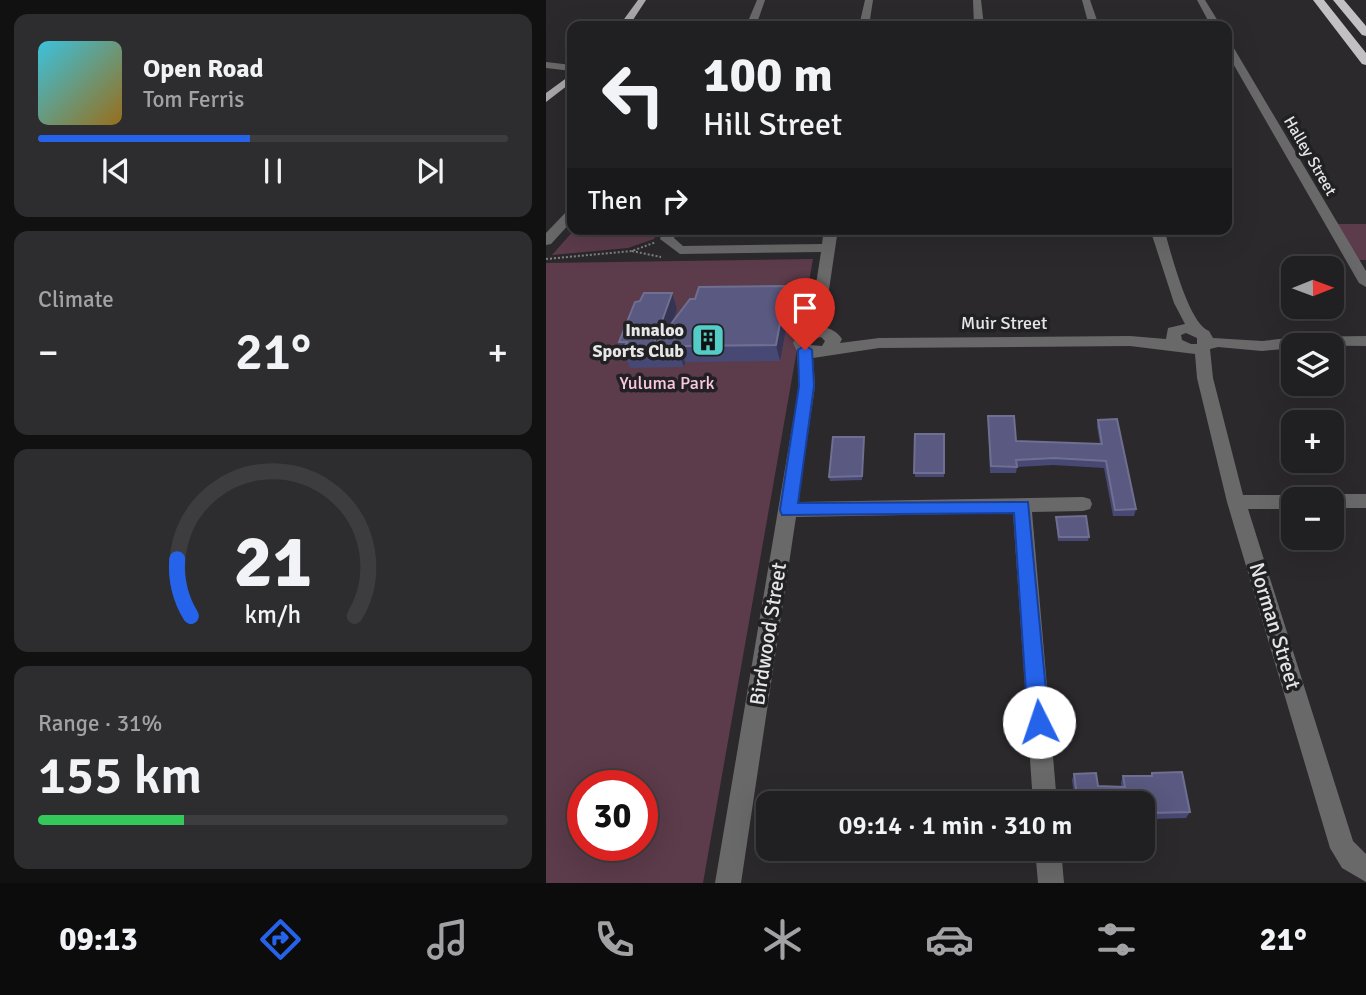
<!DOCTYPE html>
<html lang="en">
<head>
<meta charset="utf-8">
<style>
	:root { --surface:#201f21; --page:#2d2c2e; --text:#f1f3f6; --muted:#a2a2a5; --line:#3d3d3f; --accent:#2563eb }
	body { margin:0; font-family:Signika,sans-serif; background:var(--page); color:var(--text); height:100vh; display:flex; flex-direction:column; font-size:26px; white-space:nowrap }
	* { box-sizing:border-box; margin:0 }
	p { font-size:23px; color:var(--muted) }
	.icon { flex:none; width:38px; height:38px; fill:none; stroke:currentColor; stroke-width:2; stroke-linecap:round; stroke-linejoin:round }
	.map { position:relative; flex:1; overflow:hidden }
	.drawer { display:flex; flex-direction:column; gap:14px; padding:14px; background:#121112; width:546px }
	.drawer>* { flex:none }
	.top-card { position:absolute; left:21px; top:21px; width:665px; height:214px; border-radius:14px; box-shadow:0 7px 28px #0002,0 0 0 2px var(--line); background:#201f21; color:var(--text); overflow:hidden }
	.needle { width:46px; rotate:89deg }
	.buttons { position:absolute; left:735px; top:256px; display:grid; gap:14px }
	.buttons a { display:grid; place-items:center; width:63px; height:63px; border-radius:14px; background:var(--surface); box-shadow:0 7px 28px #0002,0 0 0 2px var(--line); font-size:35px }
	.speed { position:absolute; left:21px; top:770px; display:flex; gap:14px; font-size:35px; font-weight:700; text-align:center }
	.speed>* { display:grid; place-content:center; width:91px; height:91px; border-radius:50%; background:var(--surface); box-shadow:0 7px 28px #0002,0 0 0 2px var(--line); line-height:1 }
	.speed .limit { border:10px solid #d22; background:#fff; color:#111 }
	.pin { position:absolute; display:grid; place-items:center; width:60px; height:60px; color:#fff; margin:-72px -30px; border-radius:50% 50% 50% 0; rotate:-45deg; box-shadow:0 0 7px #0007 }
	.pin .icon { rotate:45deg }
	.me { position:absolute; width:77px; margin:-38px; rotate:356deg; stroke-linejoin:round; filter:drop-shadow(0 0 5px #0008) }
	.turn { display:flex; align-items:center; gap:24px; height:147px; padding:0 21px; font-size:32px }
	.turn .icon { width:91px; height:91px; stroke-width:2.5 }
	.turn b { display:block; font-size:49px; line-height:60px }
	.then { display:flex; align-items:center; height:66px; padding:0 21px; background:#0003; gap:14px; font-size:26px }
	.big { font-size:52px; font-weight:600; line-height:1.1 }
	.drawer .widget { flex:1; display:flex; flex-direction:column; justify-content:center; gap:10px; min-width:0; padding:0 24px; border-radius:14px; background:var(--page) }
	.drawer .dial { align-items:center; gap:0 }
	.dial svg { height:182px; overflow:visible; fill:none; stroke:var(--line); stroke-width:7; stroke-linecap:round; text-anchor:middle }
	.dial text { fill:var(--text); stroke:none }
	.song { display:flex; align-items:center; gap:21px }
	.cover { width:84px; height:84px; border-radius:10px; background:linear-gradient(135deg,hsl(190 70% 55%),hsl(40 70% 35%)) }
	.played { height:7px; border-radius:4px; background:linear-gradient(90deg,var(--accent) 45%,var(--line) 45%) }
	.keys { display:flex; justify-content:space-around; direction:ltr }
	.heat { display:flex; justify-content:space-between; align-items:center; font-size:38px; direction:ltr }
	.charge { height:10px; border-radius:5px; background:linear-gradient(90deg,#34c759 31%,var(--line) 0) }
	.trip { position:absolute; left:210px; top:791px; width:399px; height:70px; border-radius:14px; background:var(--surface); box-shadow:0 7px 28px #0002,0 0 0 2px var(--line); font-weight:600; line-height:70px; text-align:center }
	.dock { display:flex; height:112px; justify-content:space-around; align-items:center; background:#0d0c0d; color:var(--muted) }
	.dock .icon { width:49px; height:49px }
	.dock .active { color:var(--accent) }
	.dock b { font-size:32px; color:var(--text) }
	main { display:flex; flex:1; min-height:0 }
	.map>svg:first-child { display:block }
	.green { fill:#5c3b4a; fill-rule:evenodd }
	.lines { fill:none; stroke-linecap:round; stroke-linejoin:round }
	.path { stroke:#818082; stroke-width:2; stroke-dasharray:2 2; stroke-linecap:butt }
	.minor { fill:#6a696a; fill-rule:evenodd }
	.major { fill:#aaa7a9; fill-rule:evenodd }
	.highway { fill:#c3c0c3; fill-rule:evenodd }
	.wall { fill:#484875 }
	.shaded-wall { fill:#353452 }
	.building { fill:#595981; stroke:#6f6f91; stroke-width:2 }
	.route { fill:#2563eb; stroke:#184099; stroke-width:2 }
	.labels { text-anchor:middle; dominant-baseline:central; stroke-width:7; stroke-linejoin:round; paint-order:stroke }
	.far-street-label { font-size:16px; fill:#e7e6e7; stroke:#212022 }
	.street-label { font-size:18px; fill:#e7e6e7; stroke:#212022 }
	.poi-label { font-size:18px; font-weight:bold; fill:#e7e6e7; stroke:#212022; text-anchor:end }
	.park-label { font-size:18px; fill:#fcc8df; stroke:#212022 }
	.near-street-label { font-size:21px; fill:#e7e6e7; stroke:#212022 }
</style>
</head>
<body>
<main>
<section class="drawer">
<div class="widget">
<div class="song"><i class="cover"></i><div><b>Open Road</b><p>Tom Ferris</p></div></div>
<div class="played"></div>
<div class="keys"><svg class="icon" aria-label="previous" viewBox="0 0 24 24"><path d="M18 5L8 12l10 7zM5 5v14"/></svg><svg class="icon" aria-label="pause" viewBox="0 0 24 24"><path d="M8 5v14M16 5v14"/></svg><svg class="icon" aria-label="next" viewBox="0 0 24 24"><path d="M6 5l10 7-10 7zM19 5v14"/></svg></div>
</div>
<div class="widget"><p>Climate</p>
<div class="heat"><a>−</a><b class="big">21°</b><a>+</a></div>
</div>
<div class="widget dial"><svg viewBox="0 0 100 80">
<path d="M14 69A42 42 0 1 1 86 69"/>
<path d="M14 69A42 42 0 0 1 8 44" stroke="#2563eb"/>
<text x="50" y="56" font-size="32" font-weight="700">21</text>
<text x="50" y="72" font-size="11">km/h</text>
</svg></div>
<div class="widget"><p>Range · 31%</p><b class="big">155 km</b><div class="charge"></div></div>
</section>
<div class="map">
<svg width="820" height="883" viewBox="0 0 820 883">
	<rect width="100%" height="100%" fill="#2b292c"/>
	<g class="green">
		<polygon points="791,224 820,224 820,260 806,260"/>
		<polygon points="29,229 112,229 108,239 82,248 6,255"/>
		<path d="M267,259l-110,624h-157v-620zM37,786h59v59h-59z"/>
	</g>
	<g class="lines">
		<g class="path">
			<polyline points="86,251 115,257"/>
			<polyline points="0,259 86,251 110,242"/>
		</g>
		<g class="minor">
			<polygon points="211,0 219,0 210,26 200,26"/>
			<polygon points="319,0 327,0 323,26 313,26"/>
			<polygon points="427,0 435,0 438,26 428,26"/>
			<polygon points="536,0 544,0 553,26 543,26"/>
			<polygon points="651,0 659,0 675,26 665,26"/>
			<polygon points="681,42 686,45 820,271 820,287 813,283 681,53"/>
			<polygon points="0,62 26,65 26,71 0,68"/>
			<polygon points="26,210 26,221 5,244 0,245 0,233 21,211"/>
			<path d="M118,229h14l-4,9 9,8 139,-2 2,-15h14l-12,81 -8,18c9,-2 19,3 24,11l-2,4 39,-5 251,-2 36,3 2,-11 17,-4 -11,-21 -24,-74h14c7,23 24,94 45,102l4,7 49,3 36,-4 68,-1v10l-73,-1v3l-31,3 -44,-4 -8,2 3,29 30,117h50l8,4h-8v10h-45l105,332 13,13v28l-24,-14 -12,-20 -103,-346 -30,-124 -2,-24 -65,-8 -251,2 -66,10 2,28 -17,116 285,-5 7,2 2,5 -2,5 -7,2 -51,1 25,291h-24l-20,-290 -217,4 -55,366h-26l84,-497 -2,-35 -4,-8 19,-33 9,-58 -141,2 -20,-15zM640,333l11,5v6h-6l-9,-4 -1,-5zM275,337l4,4 -3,5 -13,-1 3,-6z"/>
			<polygon points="786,494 820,494 820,508 786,508 786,499 778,499"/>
			<polygon points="489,849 515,849 518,883 492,883"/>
		</g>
		<g class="major">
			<polygon points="92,0 100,0 83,26 73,26"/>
			<polygon points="26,74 26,82 0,102 0,93"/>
		</g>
		<g class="highway">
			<polygon points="767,0 778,0 820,53 820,65 816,64"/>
			<polygon points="787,0 798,0 820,26 820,36 816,35"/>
		</g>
	</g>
	<g class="wall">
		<polygon points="241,286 245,303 234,361 139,362 138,367 84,368 73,342 94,301 126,293 131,309 127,322"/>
		<polygon points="442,416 470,441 554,444 551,426 552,420 590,509 588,516 567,516 558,468 507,465 471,467 470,473 444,473"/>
		<rect x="369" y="434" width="29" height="43"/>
		<polygon points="318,441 316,480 284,481 283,477"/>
		<polygon points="510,517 543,537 542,541 512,541 510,521"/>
		<polygon points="606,773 644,812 640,818 607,819 604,825 597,825 597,803 529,803 526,780 528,774 552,786 575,787 575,782 577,776 604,776"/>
	</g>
	<g class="shaded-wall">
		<polygon points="241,286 245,303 234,361 230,345"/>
		<polygon points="126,293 131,309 117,351 106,349"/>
		<polygon points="134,346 139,362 138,367 132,351"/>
	</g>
	<g class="building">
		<polygon points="241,286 230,345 134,346 132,351 77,351 81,342 73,342 89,302 94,301 98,293 126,293 106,349 144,299 149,299 153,287"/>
		<polygon points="442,416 468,416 470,441 556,444 552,420 571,419 590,509 569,510 560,461 508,458 470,460 471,467 445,466"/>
		<polygon points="369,434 398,434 398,473 368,473"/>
		<polygon points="287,437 318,437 316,476 283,477"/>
		<polygon points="540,516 543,537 513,537 510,517"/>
		<polygon points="636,772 644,812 606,813 607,819 597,819 597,803 532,803 528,774 550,773 552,786 579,787 577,776 606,776 606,773"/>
	</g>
	<polygon class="route" points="259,345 266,350 268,386 252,503 482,502 503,722 500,729 493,732 485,729 482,722 468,513 236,515 234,510 253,386 252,350"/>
	<defs>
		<symbol id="building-square" viewBox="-11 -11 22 22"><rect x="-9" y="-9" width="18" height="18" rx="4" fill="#54cdc8" stroke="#212022"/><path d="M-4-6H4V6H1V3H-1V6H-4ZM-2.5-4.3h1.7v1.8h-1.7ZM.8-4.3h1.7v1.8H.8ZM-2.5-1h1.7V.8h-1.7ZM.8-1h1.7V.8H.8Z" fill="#111"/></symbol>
	</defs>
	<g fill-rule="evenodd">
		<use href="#building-square" x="143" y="321" width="38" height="38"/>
	</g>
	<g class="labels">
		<g class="far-street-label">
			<text transform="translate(764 156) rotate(60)">Halley Street</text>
		</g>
		<g class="street-label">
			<text x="458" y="323">Muir Street</text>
		</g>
		<g class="poi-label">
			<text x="138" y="330">Innaloo<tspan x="138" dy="21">Sports Club</tspan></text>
		</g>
		<g class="park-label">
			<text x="121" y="383">Yuluma Park</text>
		</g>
		<g class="near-street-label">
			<text transform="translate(729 626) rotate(73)">Norman Street</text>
			<text transform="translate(222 634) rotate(-81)">Birdwood Street</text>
		</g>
	</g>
</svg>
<div class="buttons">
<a><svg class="needle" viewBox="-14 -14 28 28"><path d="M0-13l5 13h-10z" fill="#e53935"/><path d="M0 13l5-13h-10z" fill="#a2a2a5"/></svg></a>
<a><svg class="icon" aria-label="layers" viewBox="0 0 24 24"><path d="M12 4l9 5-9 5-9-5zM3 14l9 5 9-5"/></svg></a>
<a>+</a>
<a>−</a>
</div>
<div class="speed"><div class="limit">30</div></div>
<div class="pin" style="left:259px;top:350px;background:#d93025"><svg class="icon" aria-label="arrive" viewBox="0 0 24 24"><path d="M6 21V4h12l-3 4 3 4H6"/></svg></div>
<svg class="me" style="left:493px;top:722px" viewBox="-20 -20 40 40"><circle r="19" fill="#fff"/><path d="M0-13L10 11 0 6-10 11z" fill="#2563eb"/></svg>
<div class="trip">09:14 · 1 min · 310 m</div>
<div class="top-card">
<div class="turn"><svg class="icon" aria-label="left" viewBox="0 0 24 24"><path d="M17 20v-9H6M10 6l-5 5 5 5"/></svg><div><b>100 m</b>Hill Street</div></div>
<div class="then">Then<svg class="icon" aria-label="right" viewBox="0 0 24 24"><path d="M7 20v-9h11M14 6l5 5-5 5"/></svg></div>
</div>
</div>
</main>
<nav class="dock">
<b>09:13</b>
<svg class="icon active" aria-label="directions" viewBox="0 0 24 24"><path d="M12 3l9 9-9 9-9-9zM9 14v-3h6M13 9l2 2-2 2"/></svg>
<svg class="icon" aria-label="music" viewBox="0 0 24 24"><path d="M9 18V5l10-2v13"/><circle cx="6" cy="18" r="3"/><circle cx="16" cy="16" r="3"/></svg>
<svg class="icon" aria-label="phone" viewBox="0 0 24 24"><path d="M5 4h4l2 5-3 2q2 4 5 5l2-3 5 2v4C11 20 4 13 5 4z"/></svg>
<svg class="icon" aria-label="climate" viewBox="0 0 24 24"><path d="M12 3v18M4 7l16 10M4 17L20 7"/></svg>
<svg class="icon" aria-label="car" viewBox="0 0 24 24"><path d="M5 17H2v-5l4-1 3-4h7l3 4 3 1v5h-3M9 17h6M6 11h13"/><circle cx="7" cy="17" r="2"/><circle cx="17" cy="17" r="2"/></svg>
<svg class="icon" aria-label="filters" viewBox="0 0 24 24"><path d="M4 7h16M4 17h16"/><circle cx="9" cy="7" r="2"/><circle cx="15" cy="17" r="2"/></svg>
<b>21°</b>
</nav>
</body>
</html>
